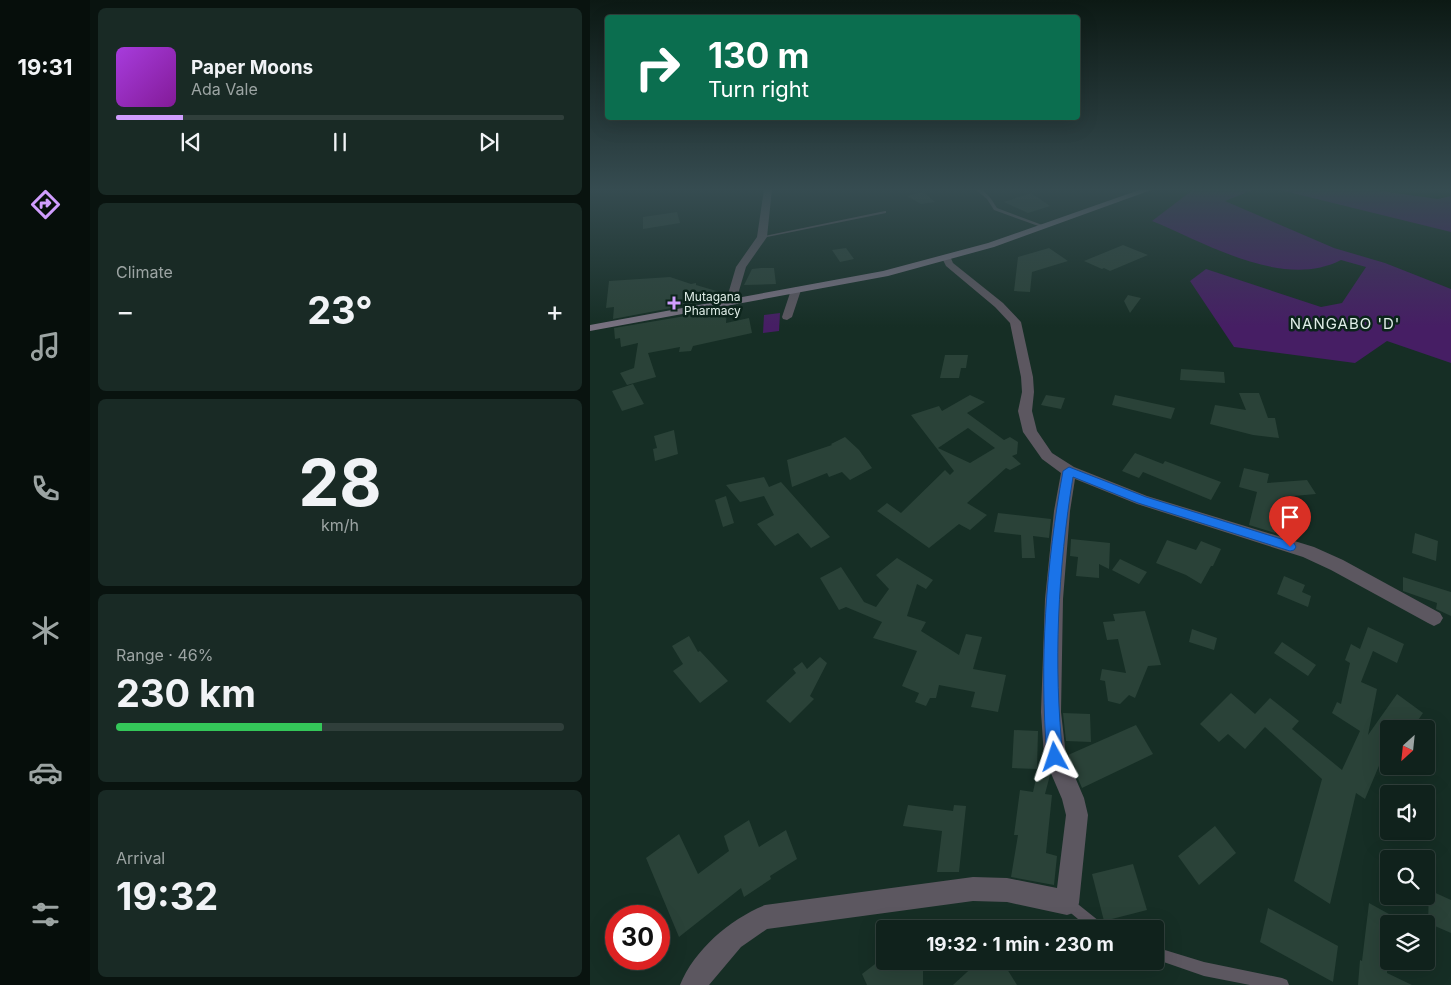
<!DOCTYPE html>
<html lang="en">
<head>
<meta charset="utf-8">
<style>
	:root { --surface:#10221c; --page:#192a25; --text:#f1f3f6; --muted:#9ca4a3; --line:#303f3b; --accent:#d09dfe }
	body { margin:0; font-family:Inter,sans-serif; background:var(--page); color:var(--text); height:100vh; display:flex; flex-direction:column; font-size:19px; white-space:nowrap }
	* { box-sizing:border-box; margin:0 }
	p { font-size:16px; color:var(--muted) }
	.icon { flex:none; width:28px; height:28px; fill:none; stroke:currentColor; stroke-width:2; stroke-linecap:round; stroke-linejoin:round }
	.map { position:relative; flex:1; overflow:hidden }
	.drawer { display:flex; flex-direction:column; gap:8px; padding:8px; background:#09130f; width:500px }
	.drawer>* { flex:none }
	.banner { position:absolute; left:15px; top:15px; width:475px; height:105px; border-radius:5px; box-shadow:0 5px 20px #0002,0 0 0 1px var(--line); background:#0b6e4f; color:#fff; overflow:hidden }
	.needle { width:32px; rotate:207deg }
	.buttons { position:absolute; left:790px; top:720px; display:grid; gap:10px }
	.buttons a { display:grid; place-items:center; width:55px; height:55px; border-radius:5px; background:var(--surface); box-shadow:0 5px 20px #0002,0 0 0 1px var(--line); font-size:25px }
	.speed { position:absolute; left:15px; top:905px; display:flex; gap:10px; font-size:25px; font-weight:700; text-align:center }
	.speed>* { display:grid; place-content:center; width:65px; height:65px; border-radius:50%; background:var(--surface); box-shadow:0 5px 20px #0002,0 0 0 1px var(--line); line-height:1 }
	.speed .limit { border:8px solid #d22; background:#fff; color:#111 }
	.pin { position:absolute; display:grid; place-items:center; width:42px; height:42px; color:#fff; margin:-51px -21px; border-radius:50% 50% 50% 0; rotate:-45deg; box-shadow:0 0 5px #0007 }
	.pin .icon { rotate:45deg }
	.me { position:absolute; width:55px; margin:-28px; rotate:355deg; stroke-linejoin:round; filter:drop-shadow(0 0 4px #0008) }
	.turn { display:flex; align-items:center; gap:18px; height:105px; padding:0 20px; font-size:22px }
	.turn .icon { width:65px; height:65px; stroke-width:2.5 }
	.turn b { display:block; font-size:35px; line-height:42px }
	.big { font-size:38px; font-weight:700; line-height:1.1 }
	.drawer .card { flex:1; display:flex; flex-direction:column; justify-content:center; gap:8px; min-width:0; padding:0 18px; border-radius:8px; background:var(--page) }
	.drawer .dial { align-items:center; gap:0 }
	.dial b { font-size:65px; line-height:1 }
	.song { display:flex; align-items:center; gap:15px }
	.cover { width:60px; height:60px; border-radius:8px; background:linear-gradient(135deg,hsl(280 70% 55%),hsl(290 70% 35%)) }
	.played { height:5px; border-radius:2px; background:linear-gradient(90deg,var(--accent) 15%,var(--line) 15%) }
	.keys { display:flex; justify-content:space-around; direction:ltr }
	.heat { display:flex; justify-content:space-between; align-items:center; font-size:28px; direction:ltr }
	.charge { height:8px; border-radius:4px; background:linear-gradient(90deg,#34c759 46%,var(--line) 0) }
	.trip { position:absolute; left:286px; top:920px; width:288px; height:50px; border-radius:5px; background:var(--surface); box-shadow:0 5px 20px #0002,0 0 0 1px var(--line); font-weight:700; line-height:50px; text-align:center }
	main { display:flex; flex:1; min-height:0 }
	.tab-bar { display:flex; flex-direction:column; width:90px; justify-content:space-around; align-items:center; background:#060e0b; color:var(--muted) }
	.tab-bar .icon { width:35px; height:35px }
	.tab-bar .selected { color:var(--accent) }
	.tab-bar b { font-size:22px; color:var(--text) }
	.map>svg:first-child { display:block }
	.green { fill:#461e64 }
	.building { fill:#2a4238; fill-rule:evenodd }
	.lines { fill:none; stroke-linecap:round; stroke-linejoin:round }
	.lane { fill:#5c5760; fill-rule:evenodd }
	.street { fill:#5c5760; fill-rule:evenodd }
	.secondary { fill:#787180; fill-rule:evenodd }
	.route { fill:#1a73e8; stroke:#114b97 }
	.poi-dot { fill:#d09dfe; stroke:#0c241b; stroke-width:2 }
	.labels { text-anchor:middle; dominant-baseline:central; stroke-width:5; stroke-linejoin:round; paint-order:stroke }
	.far-poi-label { font-size:12px; fill:#e0eee8; stroke:#0c241b; text-anchor:start }
	.far-quarter-label { font-size:15px; letter-spacing:1px; fill:#e0eee8; stroke:#0c241b }
</style>
</head>
<body>
<main>
<nav class="tab-bar">
<b>19:31</b>
<svg class="icon selected" aria-label="directions" viewBox="0 0 24 24"><path d="M12 3l9 9-9 9-9-9zM9 14v-3h6M13 9l2 2-2 2"/></svg>
<svg class="icon" aria-label="music" viewBox="0 0 24 24"><path d="M9 18V5l10-2v13"/><circle cx="6" cy="18" r="3"/><circle cx="16" cy="16" r="3"/></svg>
<svg class="icon" aria-label="phone" viewBox="0 0 24 24"><path d="M5 4h4l2 5-3 2q2 4 5 5l2-3 5 2v4C11 20 4 13 5 4z"/></svg>
<svg class="icon" aria-label="climate" viewBox="0 0 24 24"><path d="M12 3v18M4 7l16 10M4 17L20 7"/></svg>
<svg class="icon" aria-label="car" viewBox="0 0 24 24"><path d="M5 17H2v-5l4-1 3-4h7l3 4 3 1v5h-3M9 17h6M6 11h13"/><circle cx="7" cy="17" r="2"/><circle cx="17" cy="17" r="2"/></svg>
<svg class="icon" aria-label="filters" viewBox="0 0 24 24"><path d="M4 7h16M4 17h16"/><circle cx="9" cy="7" r="2"/><circle cx="15" cy="17" r="2"/></svg>
</nav>
<section class="drawer">
<div class="card">
<div class="song"><i class="cover"></i><div><b>Paper Moons</b><p>Ada Vale</p></div></div>
<div class="played"></div>
<div class="keys"><svg class="icon" aria-label="previous" viewBox="0 0 24 24"><path d="M18 5L8 12l10 7zM5 5v14"/></svg><svg class="icon" aria-label="pause" viewBox="0 0 24 24"><path d="M8 5v14M16 5v14"/></svg><svg class="icon" aria-label="next" viewBox="0 0 24 24"><path d="M6 5l10 7-10 7zM19 5v14"/></svg></div>
</div>
<div class="card"><p>Climate</p>
<div class="heat"><a>−</a><b class="big">23°</b><a>+</a></div>
</div>
<div class="card dial"><b>28</b><p>km/h</p></div>
<div class="card"><p>Range · 46%</p><b class="big">230 km</b><div class="charge"></div></div>
<div class="card"><p>Arrival</p><b class="big">19:32</b></div>
</section>
<div class="map">
<svg width="861" height="985" viewBox="0 0 861 985">
	<rect width="100%" height="100%" fill="#162e25"/>
	<g class="green">
		<path d="M604,189h61l-30,12 109,47 51,15 66,26v74l-64,-22 -32,22 -121,-16 -44,-66 16,-12 115,38 21,-4 24,-36 -25,-7c-58,30 -135,-17 -189,-39z"/>
		<polygon points="686,189 777,189 848,199 861,196 861,232"/>
		<polygon points="190,313 189,331 173,333 174,315"/>
	</g>
	<g class="building">
		<polygon points="333,192 345,202 331,204 317,196"/>
		<polygon points="441,193 460,206 438,213 414,202"/>
		<polygon points="87,212 90,223 53,229 53,217"/>
		<polygon points="533,245 558,255 520,271 514,268 512,269 494,261"/>
		<polygon points="256,248 264,259 250,262 242,250"/>
		<polygon points="459,248 478,261 442,272 440,292 424,291 428,257"/>
		<polygon points="171,268 184,268 186,284 154,285 162,269"/>
		<polygon points="80,277 101,284 106,283 106,285 130,292 108,303 23,319 24,307 16,308 19,281"/>
		<polygon points="538,295 551,298 540,313 534,301"/>
		<polygon points="137,309 136,323 159,318 162,333 103,346 101,351 89,352 90,347 58,353 66,377 37,385 30,373 44,368 48,343 31,347 30,338 25,339 24,328"/>
		<polygon points="355,355 378,355 376,368 371,368 369,378 350,378"/>
		<polygon points="591,369 634,372 635,383 590,380"/>
		<polygon points="43,384 54,404 32,411 22,391"/>
		<polygon points="649,393 669,393 678,418 685,418 689,438 663,435 620,424 625,405 656,410"/>
		<path d="M380,395l15,7 -18,11 37,27 6,-3 8,5 -1,12 -5,2 9,8 -11,6 -4,-2 -39,35 20,12 -17,15 -11,-6 -30,24 -52,-37 10,-8 14,10 44,-43 5,5 4,-4 -43,-56 28,-9 3,5zM378,428l27,20 -25,15 -32,-15z"/>
		<polygon points="456,395 475,398 471,409 451,405"/>
		<polygon points="525,395 585,408 581,419 522,405"/>
		<polygon points="84,430 88,454 65,461 63,449 67,448 64,436"/>
		<polygon points="255,437 269,450 282,468 260,480 252,472 239,477 237,473 202,487 197,460 242,445 241,444"/>
		<polygon points="545,453 573,464 575,461 631,482 621,500 553,472 549,478 532,471"/>
		<polygon points="654,468 679,474 677,483 717,480 726,494 692,497 685,533 659,525 667,492 649,487"/>
		<polygon points="174,477 179,487 191,482 240,537 221,548 208,533 185,546 167,524 184,515 174,496 150,502 136,485"/>
		<polygon points="136,496 144,523 133,527 125,500"/>
		<polygon points="408,513 461,519 459,538 443,536 445,558 432,558 431,535 404,532"/>
		<polygon points="825,533 848,541 846,561 822,553"/>
		<polygon points="481,539 520,543 519,569 509,564 509,578 486,576 488,557 480,556"/>
		<polygon points="577,540 606,550 611,541 631,549 623,566 621,566 611,584 596,575 566,563"/>
		<polygon points="307,558 343,580 336,589 327,584 317,616 336,622 331,631 369,655 376,634 392,637 383,669 416,675 408,712 381,707 385,692 349,685 346,698 340,698 336,706 325,702 329,693 312,686 327,651 283,638 292,622 256,607 249,610 230,578 251,567 274,602 286,607 299,589 286,575"/>
		<polygon points="530,559 557,572 549,584 522,570"/>
		<polygon points="694,576 715,585 712,592 721,596 718,607 687,594"/>
		<polygon points="813,577 861,592 861,616 846,609 847,603 813,591"/>
		<polygon points="555,611 571,665 558,666 545,698 539,695 530,704 518,701 515,681 510,680 512,669 536,673 528,639 517,640 513,622 525,621 523,614"/>
		<polygon points="778,627 814,644 807,663 783,651 771,682 787,689 778,735 807,694 833,713 822,729 799,729 799,742 775,799 766,793 740,904 704,881 732,779 675,727 655,749 638,734 629,742 610,724 641,693 665,714 680,698 709,721 702,729 752,770 770,731 742,713 747,702 751,704 760,663 755,660 761,644 770,649"/>
		<polygon points="602,629 627,638 624,650 599,642"/>
		<polygon points="99,636 108,652 110,651 138,681 110,703 83,671 93,664 82,646"/>
		<polygon points="692,642 726,665 718,676 684,653"/>
		<polygon points="230,657 237,663 220,696 224,699 200,723 176,701 206,673 203,669 212,662 217,669"/>
		<polygon points="473,713 500,714 501,742 476,741"/>
		<polygon points="546,725 563,754 492,788 478,755"/>
		<polygon points="424,730 448,731 447,769 422,768"/>
		<polygon points="448,770 459,772 460,775 455,794 462,795 456,853 467,856 464,885 421,877 428,835 424,835 430,790 443,792"/>
		<polygon points="318,805 363,811 364,805 376,806 369,872 347,872 352,831 313,826"/>
		<polygon points="159,820 169,847 196,830 207,859 180,876 181,879 154,897 151,888 89,937 56,858 89,834 108,874 139,851 134,836"/>
		<polygon points="625,826 646,853 609,885 588,856"/>
		<polygon points="543,864 557,910 514,921 502,874"/>
		<polygon points="839,890 861,900 861,933 838,923"/>
		<polygon points="779,903 817,924 799,924 797,973 822,985 768,985 770,960 772,961"/>
		<polygon points="678,908 748,946 743,982 670,942"/>
		<polygon points="289,961 333,961 333,985 277,985 272,974"/>
		<polygon points="389,961 412,961 427,985 363,985"/>
	</g>
	<g class="lines">
		<g class="lane">
			<path d="M385,189c11,0 17,11 22,19l48,18 -4,1 -47,-17 -7,-11z"/>
			<polygon points="295,211 296,211 296,213 172,238 170,237"/>
			<polygon points="480,899 484,901 514,925 516,929 500,929 476,909 474,905 476,901"/>
			<polygon points="565,947 614,962 692,978 697,980 699,985 660,985 614,976 565,959"/>
		</g>
		<g class="street">
			<polygon points="174,189 182,189 177,237 156,267 146,301 145,303 137,303 136,301 146,267 167,237"/>
			<path d="M357,255l3,1 3,7 50,40 18,19 12,55 1,15 -2,19 5,20 15,22 22,14 73,29 167,51 29,13 97,53 3,5 -3,5 -6,3 -6,-3 -97,-53 -28,-13 -166,-53 -62,-25 -5,32 -7,88 -2,113 5,44 18,42 4,17 -9,88 -3,9 -9,3 -60,-13 -34,-1 -206,28 -26,18 -32,38h-29c14,-35 50,-66 85,-80l208,-28 34,1 50,10 9,-73 -4,-16 -18,-42 -3,-45 4,-113 9,-88 7,-38 -19,-14 -19,-27 -5,-21 4,-19 -1,-15 -11,-54 -15,-16 -49,-41 -4,-8z"/>
			<polygon points="206,287 211,290 202,317 197,320 193,319 192,317 201,290"/>
		</g>
		<polygon class="secondary" points="552,189 564,189 404,247 298,276 0,331 0,325 293,271 398,243"/>
	</g>
	<linearGradient id="sky" x2="0" y2="1"><stop stop-color="#0c1914"/><stop offset="0.58" stop-color="#364c51"/><stop offset="1" stop-color="#364c51" stop-opacity="0"/></linearGradient>
	<rect width="861" height="327" fill="url(#sky)"/>
	<path class="route" d="M479,467l77,30 148,46 2,4 -2,3 -4,1 -152,-48 -65,-26c-15,92 -20,188 -10,280l-2,6 -6,2 -6,-2 -2,-6c-8,-95 -1,-193 16,-286z"/>
	<path class="poi-dot" d="M81.5 295.5h5v5h5v5h-5v5h-5v-5h-5v-5h5z"/>
	<g class="labels">
		<g class="far-poi-label">
			<text x="94" y="296">Mutagana<tspan x="94" dy="14">Pharmacy</tspan></text>
		</g>
		<g class="far-quarter-label">
			<text x="755" y="323">NANGABO 'D'</text>
		</g>
	</g>
</svg>
<div class="buttons">
<a><svg class="needle" viewBox="-14 -14 28 28"><path d="M0-13l5 13h-10z" fill="#e53935"/><path d="M0 13l5-13h-10z" fill="#9ca4a3"/></svg></a>
<a><svg class="icon" aria-label="sound" viewBox="0 0 24 24"><path d="M4 9h4l5-4v14l-5-4H4zM17 9q2 3 0 6"/></svg></a>
<a><svg class="icon" aria-label="search" viewBox="0 0 24 24"><circle cx="10" cy="10" r="6"/><path d="M15 15l6 6"/></svg></a>
<a><svg class="icon" aria-label="layers" viewBox="0 0 24 24"><path d="M12 4l9 5-9 5-9-5zM3 14l9 5 9-5"/></svg></a>
</div>
<div class="speed"><div class="limit">30</div></div>
<div class="pin" style="left:700px;top:547px;background:#d93025"><svg class="icon" aria-label="arrive" viewBox="0 0 24 24"><path d="M6 21V4h12l-3 4 3 4H6"/></svg></div>
<svg class="me" style="left:465px;top:757px" viewBox="-20 -20 40 40"><path d="M0-17L14 15 0 8-14 15z" fill="#1a73e8" stroke="#fff" stroke-width="4"/></svg>
<div class="trip">19:32 · 1 min · 230 m</div>
<div class="banner">
<div class="turn"><svg class="icon" aria-label="right" viewBox="0 0 24 24"><path d="M7 20v-9h11M14 6l5 5-5 5"/></svg><div><b>130 m</b>Turn right</div></div>
</div>
</div>
</main>
</body>
</html>
